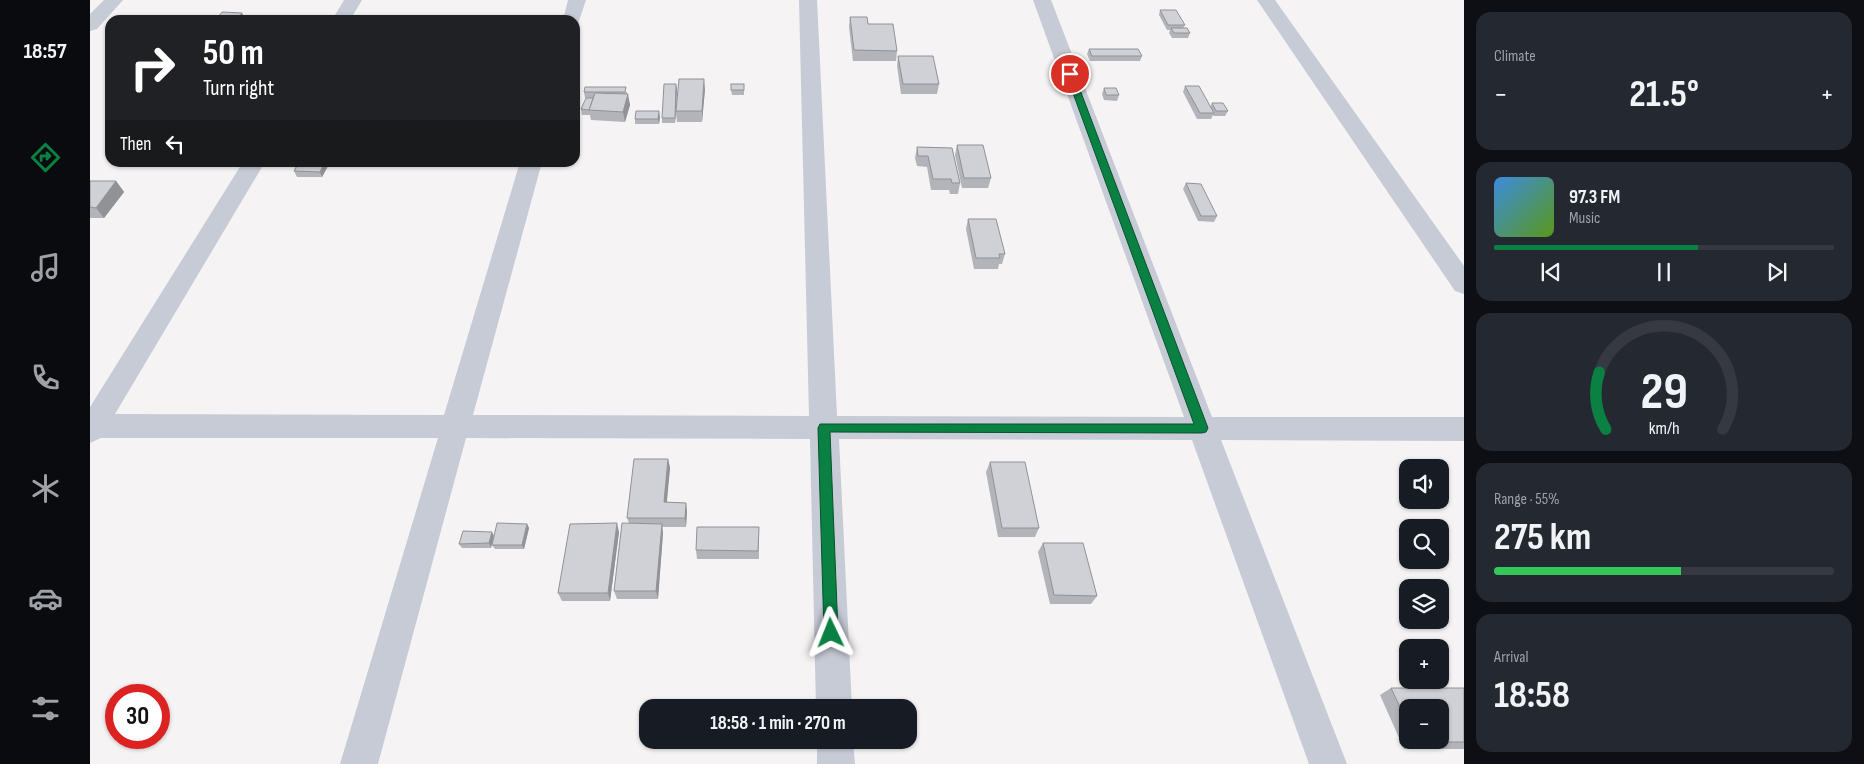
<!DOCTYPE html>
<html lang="en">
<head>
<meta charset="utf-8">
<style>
	:root { --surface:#171b24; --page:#242831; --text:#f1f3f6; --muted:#9ea1a6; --line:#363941; --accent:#0b8043 }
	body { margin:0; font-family:"Sofia Sans Condensed",sans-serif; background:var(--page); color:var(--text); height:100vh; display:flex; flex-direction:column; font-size:19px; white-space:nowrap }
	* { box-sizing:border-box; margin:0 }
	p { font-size:16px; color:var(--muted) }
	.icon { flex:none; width:28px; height:28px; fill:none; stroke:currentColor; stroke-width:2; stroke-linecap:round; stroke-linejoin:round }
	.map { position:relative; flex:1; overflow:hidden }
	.side { display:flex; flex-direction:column; gap:12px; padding:12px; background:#0d0f14; width:400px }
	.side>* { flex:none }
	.top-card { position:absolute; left:15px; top:15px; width:475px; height:152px; border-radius:15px; box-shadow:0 1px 4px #0004; background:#202124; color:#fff; overflow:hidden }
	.tools { position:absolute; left:1309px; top:459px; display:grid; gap:10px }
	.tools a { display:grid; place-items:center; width:50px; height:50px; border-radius:10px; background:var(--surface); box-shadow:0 1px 4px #0004; font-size:25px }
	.speed { position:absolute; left:15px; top:684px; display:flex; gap:10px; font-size:25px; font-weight:700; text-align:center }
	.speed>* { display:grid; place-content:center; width:65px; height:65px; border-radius:50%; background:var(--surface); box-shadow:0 1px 4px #0004; line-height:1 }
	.speed .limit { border:8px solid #d22; background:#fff; color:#111 }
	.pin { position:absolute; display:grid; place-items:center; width:42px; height:42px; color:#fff; margin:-21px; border:2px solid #fff; border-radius:50%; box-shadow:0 1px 5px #0007 }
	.me { position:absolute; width:55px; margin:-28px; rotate:358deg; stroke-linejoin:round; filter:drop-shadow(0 0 4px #0008) }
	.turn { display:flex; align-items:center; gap:18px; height:105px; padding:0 15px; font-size:22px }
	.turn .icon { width:65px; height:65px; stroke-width:2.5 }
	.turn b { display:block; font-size:35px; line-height:42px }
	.then { display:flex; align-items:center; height:48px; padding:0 15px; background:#0003; gap:10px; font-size:19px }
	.big { font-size:38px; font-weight:700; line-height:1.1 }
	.side .card { flex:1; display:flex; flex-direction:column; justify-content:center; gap:8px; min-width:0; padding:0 18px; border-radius:15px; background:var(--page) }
	.side .dial { align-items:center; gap:0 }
	.dial svg { height:130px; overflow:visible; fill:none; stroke:var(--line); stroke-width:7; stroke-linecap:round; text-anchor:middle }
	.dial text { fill:var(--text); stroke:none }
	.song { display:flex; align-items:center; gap:15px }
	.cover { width:60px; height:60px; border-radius:8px; background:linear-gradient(135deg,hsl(210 70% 55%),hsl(90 70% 35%)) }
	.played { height:5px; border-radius:2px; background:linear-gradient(90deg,var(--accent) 60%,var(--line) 60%) }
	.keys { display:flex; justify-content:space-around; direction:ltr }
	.heat { display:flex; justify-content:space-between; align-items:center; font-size:28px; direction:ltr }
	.charge { height:8px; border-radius:4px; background:linear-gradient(90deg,#34c759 55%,var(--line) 0) }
	.trip { position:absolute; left:549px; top:699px; width:278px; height:50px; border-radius:15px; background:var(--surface); box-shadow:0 1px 4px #0004; font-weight:700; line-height:50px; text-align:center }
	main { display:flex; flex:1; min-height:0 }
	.dock { display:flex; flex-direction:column; width:90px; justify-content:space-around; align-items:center; background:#090b0e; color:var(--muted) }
	.dock .icon { width:35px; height:35px }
	.dock .on { color:var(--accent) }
	.dock b { font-size:22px; color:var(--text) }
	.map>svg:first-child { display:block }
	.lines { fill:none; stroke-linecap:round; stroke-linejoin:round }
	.minor { fill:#c7cbd6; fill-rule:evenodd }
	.wall { fill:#b2b4b9; fill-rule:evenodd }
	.shaded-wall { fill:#919296 }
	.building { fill:#cfd1d7; stroke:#919296 }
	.route { fill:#0b8043; stroke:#07532c }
</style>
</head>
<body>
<main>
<nav class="dock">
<b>18:57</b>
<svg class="icon on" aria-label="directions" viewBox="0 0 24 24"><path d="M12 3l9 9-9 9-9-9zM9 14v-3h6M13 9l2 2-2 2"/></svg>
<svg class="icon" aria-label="music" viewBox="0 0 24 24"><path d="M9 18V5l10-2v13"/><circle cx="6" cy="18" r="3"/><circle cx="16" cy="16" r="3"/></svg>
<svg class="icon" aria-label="phone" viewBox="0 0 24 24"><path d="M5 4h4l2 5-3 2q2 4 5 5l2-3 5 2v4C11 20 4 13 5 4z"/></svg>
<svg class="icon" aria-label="climate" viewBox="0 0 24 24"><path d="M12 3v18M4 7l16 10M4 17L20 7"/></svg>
<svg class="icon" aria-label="car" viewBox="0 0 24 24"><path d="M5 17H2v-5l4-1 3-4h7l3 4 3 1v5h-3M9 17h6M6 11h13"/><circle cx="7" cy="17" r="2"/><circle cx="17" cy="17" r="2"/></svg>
<svg class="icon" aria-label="filters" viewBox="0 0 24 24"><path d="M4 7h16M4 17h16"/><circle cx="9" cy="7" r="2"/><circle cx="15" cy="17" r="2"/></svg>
</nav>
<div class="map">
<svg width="1374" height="764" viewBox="0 0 1374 764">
	<rect width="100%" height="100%" fill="#f5f3f3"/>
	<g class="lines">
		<g class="minor">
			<polygon points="14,0 33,0 7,29 0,31 0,14"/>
			<polygon points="254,0 272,0 260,20 242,20"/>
			<polygon points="478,0 496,0 488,24 485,25 485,20 473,20"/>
			<polygon points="709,0 727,0 747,416 1094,417 943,0 961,0 1122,417 1374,417 1374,441 1131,440 1257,764 1219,764 1102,440 749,439 762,708 726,708 720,439 376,438 288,764 250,764 348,438 11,438 0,443 0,407 153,162 175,162 25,414 354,415 430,162 452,162 383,415 719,416"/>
			<polygon points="1167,0 1185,0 1374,266 1374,294 1365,291"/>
			<polygon points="727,740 763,740 765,764 727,764"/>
		</g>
	</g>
	<g class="wall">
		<polygon points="1070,10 1095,25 1093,28 1100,33 1098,38 1082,38 1079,33 1080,30 1077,30 1069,15"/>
		<polygon points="760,17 778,24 807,51 806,61 763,61 759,27"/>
		<polygon points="999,49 1052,56 1050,61 1000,61 997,54"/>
		<polygon points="808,56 849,84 847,94 811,94 807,66"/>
		<polygon points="654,84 654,95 642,95 641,90"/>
		<polygon points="1095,86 1120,107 1122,103 1138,111 1135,116 1124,116 1123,115 1121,119 1107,119 1093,92"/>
		<polygon points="1014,88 1029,95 1027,101 1014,100 1012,94"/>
		<polygon points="587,89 586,107 615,89 612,122 587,122 586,113 585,123 572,123 572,118"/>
		<polygon points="494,92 537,92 537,94 540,105 535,122 501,120 500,115 492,115 491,109 503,98 495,98"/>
		<polygon points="570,117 569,124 545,124 545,119"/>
		<polygon points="867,145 901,178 898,188 872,188 865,155"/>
		<polygon points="827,147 862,148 870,183 868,194 860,194 859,190 841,190 837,167 827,166 825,158"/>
		<polygon points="209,162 236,162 238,166 232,177 207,177 204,171"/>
		<polygon points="0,181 26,181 34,192 14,218 0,218"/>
		<polygon points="1096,183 1127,216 1124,222 1108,221 1093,189"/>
		<polygon points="878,219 915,254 912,264 909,264 908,269 884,269 876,229"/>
		<polygon points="578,459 580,468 576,502 596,503 597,512 596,527 572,527 573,533 568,599 527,599 524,591 539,523 537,518"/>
		<polygon points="900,462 949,528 945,537 908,537 896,472"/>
		<polygon points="437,524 439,528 434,549 405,549 402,545"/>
		<polygon points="669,527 669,559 607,559 606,550"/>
		<polygon points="402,532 401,548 372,548 369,544"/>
		<polygon points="529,532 520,601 472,601 468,593"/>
		<polygon points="953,543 1007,596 1001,604 960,604 948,552"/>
		<path d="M1301,688h73v61h-60l-24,-54zM1318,708l32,32h-32z"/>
	</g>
	<g class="shaded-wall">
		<polygon points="152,13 155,18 153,20 146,20"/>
		<polygon points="614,79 615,89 612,122 612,111"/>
		<polygon points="586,84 587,89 585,123 585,118"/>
		<polygon points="538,94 540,105 535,122 533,112"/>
		<polygon points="569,111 570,117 569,124 568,119"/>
		<polygon points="235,162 236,162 238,166 232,177 230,172"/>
		<polygon points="26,181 34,192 14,218 6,208"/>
		<polygon points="578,459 580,468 576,512 574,502"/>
		<polygon points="596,503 597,512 596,527 595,518"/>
		<polygon points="527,523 529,532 520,601 518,593"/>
		<polygon points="437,524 439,528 434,549 432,545"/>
		<polygon points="572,524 573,533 568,599 566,591"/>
		<polygon points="402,532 404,536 401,548 399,543"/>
	</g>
	<g class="building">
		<polygon points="1070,10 1086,10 1095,25 1078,25"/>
		<polygon points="132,12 152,13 146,20 126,20"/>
		<polygon points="760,17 777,17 778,24 803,24 807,51 764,50"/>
		<polygon points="1081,28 1097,28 1100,33 1084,33"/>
		<polygon points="999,49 1048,49 1052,56 1002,56"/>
		<polygon points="808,56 843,56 849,84 813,84"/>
		<polygon points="589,79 614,79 612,111 586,111"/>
		<polygon points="574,84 586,84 585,118 572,118"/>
		<rect x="641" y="84" width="13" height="6"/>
		<polygon points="1095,86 1109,86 1124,113 1110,113"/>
		<polygon points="495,87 536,87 535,92 494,92"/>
		<polygon points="1014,88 1026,88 1029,95 1016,95"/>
		<polygon points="505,93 538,94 533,112 499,110"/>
		<polygon points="496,98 503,98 499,110 491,109"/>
		<polygon points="1122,103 1133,103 1138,111 1126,111"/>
		<polygon points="546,111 569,111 568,119 545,119"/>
		<polygon points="867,145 893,145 901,178 874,178"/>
		<polygon points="827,147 862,148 870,183 862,183 861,179 843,179 838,156 828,156"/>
		<polygon points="209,162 235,162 230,172 204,171"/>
		<polygon points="0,181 26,181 6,208 0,207"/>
		<polygon points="1096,183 1111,184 1127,216 1111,216"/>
		<polygon points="878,219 906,219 915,254 909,254 910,258 886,258"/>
		<polygon points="544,459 578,459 574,502 596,503 595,518 537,518"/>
		<polygon points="900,462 935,462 949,528 912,528"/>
		<polygon points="407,523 437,524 432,545 402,545"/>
		<polygon points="527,523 518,593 468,593 480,524"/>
		<polygon points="532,523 572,524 566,591 524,591"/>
		<polygon points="607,527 669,527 668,551 606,550"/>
		<polygon points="373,531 402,532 399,543 369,544"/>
		<polygon points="953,543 993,543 1007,596 964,595"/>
		<polygon points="1301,688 1374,688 1374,742 1326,742 1325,740 1350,740 1350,708 1318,708 1318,724"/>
	</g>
	<polygon class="route" points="980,72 984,74 1118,428 1116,432 1112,433 740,432 748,633 746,638 741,640 736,638 734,633 728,428 730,424 1104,424 976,74"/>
</svg>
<div class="tools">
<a><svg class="icon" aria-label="sound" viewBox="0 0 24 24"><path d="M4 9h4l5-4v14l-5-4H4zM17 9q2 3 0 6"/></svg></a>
<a><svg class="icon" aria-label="search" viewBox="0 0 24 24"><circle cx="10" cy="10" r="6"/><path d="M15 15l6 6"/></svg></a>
<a><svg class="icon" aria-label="layers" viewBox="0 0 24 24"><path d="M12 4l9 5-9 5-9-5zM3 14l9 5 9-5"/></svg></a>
<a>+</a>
<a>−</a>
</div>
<div class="speed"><div class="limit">30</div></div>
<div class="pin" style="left:980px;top:74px;background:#d93025"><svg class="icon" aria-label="arrive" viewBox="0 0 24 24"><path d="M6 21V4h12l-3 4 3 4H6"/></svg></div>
<svg class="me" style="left:741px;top:633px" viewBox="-20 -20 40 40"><path d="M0-17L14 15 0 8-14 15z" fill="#0b8043" stroke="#fff" stroke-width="4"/></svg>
<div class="trip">18:58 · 1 min · 270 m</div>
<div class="top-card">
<div class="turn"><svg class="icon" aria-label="right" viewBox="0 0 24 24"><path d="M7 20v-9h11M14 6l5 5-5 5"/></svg><div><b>50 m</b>Turn right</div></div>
<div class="then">Then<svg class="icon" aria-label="left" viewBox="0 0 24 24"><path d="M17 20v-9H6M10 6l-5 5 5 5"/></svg></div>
</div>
</div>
<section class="side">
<div class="card"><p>Climate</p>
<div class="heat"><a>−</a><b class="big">21.5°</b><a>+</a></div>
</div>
<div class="card">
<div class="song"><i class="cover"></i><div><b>97.3 FM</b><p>Music</p></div></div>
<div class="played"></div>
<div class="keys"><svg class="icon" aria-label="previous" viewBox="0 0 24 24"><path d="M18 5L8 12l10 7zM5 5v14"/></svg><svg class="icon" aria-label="pause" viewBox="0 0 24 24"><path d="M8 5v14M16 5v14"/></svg><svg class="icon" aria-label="next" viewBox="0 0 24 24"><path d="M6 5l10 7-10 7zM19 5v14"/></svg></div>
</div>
<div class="card dial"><svg viewBox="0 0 100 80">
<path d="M14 69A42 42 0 1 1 86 69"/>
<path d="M14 69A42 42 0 0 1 10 34" stroke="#0b8043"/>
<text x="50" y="56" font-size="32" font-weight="700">29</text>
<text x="50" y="72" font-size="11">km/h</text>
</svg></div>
<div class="card"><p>Range · 55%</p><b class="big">275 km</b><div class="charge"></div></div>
<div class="card"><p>Arrival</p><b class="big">18:58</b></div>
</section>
</main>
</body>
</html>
